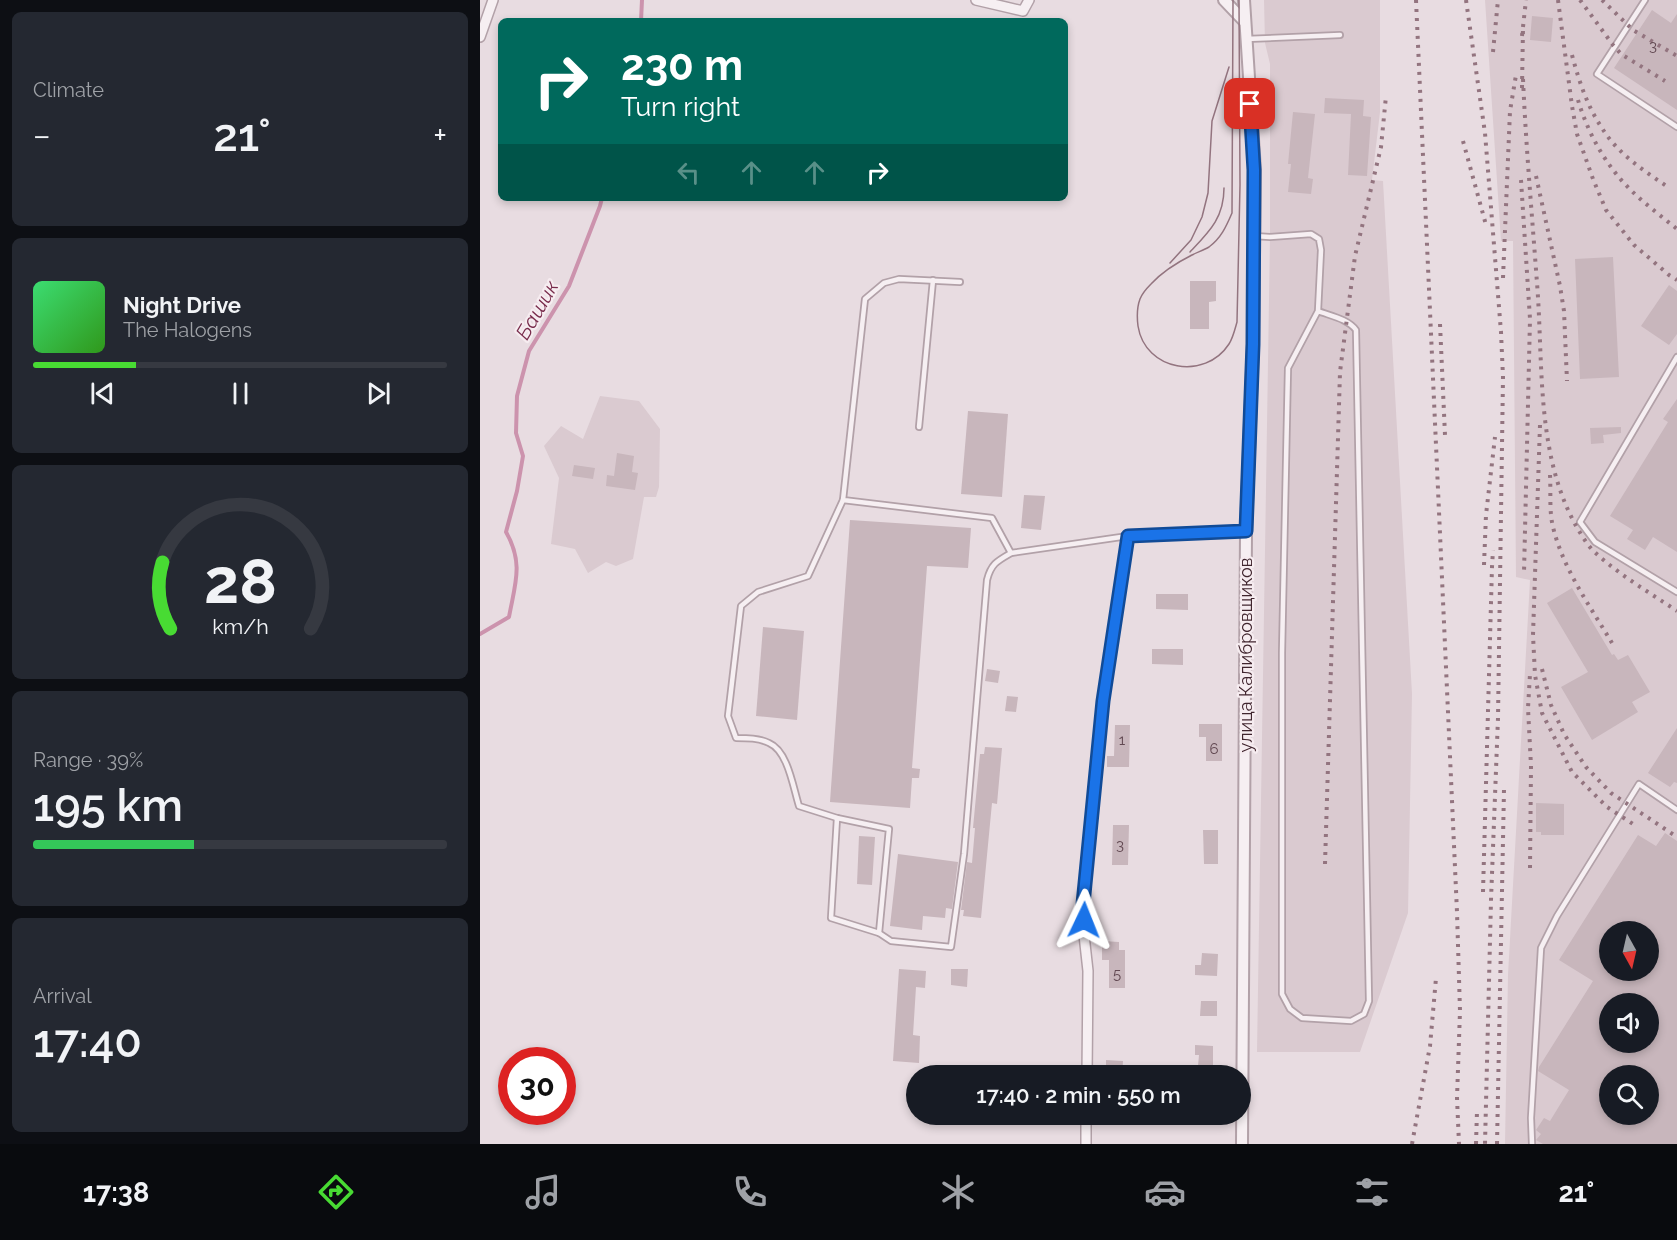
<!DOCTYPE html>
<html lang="en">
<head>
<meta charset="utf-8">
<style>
	:root { --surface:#171b24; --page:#242831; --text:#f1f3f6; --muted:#9ea1a6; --line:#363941; --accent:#48db33 }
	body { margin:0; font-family:Raleway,sans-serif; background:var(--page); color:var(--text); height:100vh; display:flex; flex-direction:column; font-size:22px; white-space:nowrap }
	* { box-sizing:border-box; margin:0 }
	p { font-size:20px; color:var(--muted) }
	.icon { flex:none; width:33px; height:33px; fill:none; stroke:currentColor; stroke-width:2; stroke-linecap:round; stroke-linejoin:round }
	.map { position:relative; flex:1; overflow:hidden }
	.panel { display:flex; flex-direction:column; gap:12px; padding:12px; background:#0d0f14; width:480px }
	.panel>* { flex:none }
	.hud { position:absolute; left:18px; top:18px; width:570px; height:183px; border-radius:9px; box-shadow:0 3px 9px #0003; background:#00695c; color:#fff; overflow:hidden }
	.needle { width:39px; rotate:172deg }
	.buttons { position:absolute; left:1119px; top:921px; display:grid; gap:12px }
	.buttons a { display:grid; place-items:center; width:60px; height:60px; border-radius:50%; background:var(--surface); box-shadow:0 3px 9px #0003; font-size:30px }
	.speed { position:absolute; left:18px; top:1047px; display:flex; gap:12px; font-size:30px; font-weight:700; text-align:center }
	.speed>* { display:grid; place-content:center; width:78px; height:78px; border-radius:50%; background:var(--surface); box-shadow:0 3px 9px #0003; line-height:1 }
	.speed .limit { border:9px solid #d22; background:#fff; color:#111 }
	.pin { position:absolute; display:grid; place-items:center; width:51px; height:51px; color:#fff; margin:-26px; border-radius:12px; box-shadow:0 3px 9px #0006 }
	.me { position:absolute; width:66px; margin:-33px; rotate:2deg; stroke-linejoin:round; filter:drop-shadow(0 0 4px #0008) }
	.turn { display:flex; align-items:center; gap:21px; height:126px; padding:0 24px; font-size:27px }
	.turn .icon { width:78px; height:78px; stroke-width:2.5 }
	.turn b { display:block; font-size:42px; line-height:51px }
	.lanes { display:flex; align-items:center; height:57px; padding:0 24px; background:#0003; justify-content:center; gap:30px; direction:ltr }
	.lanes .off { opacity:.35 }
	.big { font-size:45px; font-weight:600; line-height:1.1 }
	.panel .card { flex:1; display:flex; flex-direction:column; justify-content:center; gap:9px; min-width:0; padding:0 21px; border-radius:9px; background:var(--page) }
	.panel .dial { align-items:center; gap:0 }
	.dial svg { height:156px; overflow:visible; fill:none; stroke:var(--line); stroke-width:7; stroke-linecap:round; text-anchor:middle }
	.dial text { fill:var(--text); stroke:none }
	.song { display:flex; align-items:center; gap:18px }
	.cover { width:72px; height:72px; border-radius:9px; background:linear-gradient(135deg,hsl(140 70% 55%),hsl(110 70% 35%)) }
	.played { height:6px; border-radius:3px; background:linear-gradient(90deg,var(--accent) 25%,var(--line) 25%) }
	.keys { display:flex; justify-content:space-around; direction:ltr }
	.heat { display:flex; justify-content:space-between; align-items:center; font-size:33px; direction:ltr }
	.charge { height:9px; border-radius:4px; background:linear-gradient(90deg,#34c759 39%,var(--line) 0) }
	.trip { position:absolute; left:426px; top:1065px; width:345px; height:60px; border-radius:30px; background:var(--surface); box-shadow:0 3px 9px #0003; font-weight:600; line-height:60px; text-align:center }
	.tab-bar { display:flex; height:96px; justify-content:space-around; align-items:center; background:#090b0e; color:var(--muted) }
	.tab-bar .icon { width:42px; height:42px }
	.tab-bar .current { color:var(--accent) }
	.tab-bar b { font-size:27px; color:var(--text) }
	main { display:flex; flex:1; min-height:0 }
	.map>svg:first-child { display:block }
	.built { fill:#dacad0; fill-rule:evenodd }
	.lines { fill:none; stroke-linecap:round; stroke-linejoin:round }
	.stream { stroke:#cc93ad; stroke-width:4 }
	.building { fill:#c8b6bc; fill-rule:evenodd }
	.service-casing { stroke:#b2a1a8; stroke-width:8 }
	.minor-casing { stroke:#b2a1a8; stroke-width:12 }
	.tertiary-casing { stroke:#b2a1a8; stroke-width:14 }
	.service { stroke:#f6eff2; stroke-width:4.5 }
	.minor { stroke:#f6eff2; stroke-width:9 }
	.tertiary { stroke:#f6eff2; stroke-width:10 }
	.tram { stroke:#93747f; stroke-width:1.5 }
	.rail { stroke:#93747f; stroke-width:4; stroke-dasharray:3 6; stroke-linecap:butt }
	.route-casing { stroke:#114b97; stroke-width:15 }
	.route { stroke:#1a73e8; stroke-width:10 }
	.labels { text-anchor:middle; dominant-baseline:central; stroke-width:4.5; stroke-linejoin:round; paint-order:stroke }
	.number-label { font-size:15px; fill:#624952 }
	.street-label { font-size:18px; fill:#40252e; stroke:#f6ecf0 }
	.water-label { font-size:20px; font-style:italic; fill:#782b4b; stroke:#f6ecf0 }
</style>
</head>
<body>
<main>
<section class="panel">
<div class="card"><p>Climate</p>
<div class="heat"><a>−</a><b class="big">21°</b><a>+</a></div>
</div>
<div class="card">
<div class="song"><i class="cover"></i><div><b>Night Drive</b><p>The Halogens</p></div></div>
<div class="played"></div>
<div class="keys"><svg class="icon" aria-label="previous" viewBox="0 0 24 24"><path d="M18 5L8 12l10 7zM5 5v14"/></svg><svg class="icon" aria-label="pause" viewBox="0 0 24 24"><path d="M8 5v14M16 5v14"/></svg><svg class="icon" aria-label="next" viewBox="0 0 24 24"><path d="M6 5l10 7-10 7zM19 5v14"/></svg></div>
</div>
<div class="card dial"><svg viewBox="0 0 100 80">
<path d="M14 69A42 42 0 1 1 86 69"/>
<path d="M14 69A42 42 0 0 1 10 35" stroke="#48db33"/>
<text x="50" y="56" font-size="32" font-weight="700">28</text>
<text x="50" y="72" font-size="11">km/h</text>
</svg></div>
<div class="card"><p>Range · 39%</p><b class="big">195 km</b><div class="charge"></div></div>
<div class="card"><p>Arrival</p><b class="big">17:40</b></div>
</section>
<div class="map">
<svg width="1197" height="1144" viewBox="0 0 1197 1144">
	<rect width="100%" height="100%" fill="#e8dce1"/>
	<g class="built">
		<polygon points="784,0 900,0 900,112 892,180 903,181 932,694 928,913 880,1052 777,1052 790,237 790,64 785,43"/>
		<path d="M1005,0h192v1144h-172l3,-169 22,-395 -14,-3 -3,-336h-12zM1130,932h38v38h-38zM1130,1004h38v38h-38zM1130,1076h38v38h-38z"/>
		<polygon points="120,396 159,401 180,429 179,487 176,497 164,497 153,559 136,566 126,562 108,573 95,549 71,544 79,478 64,446 81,426 103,439"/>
	</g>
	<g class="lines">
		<g class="stream">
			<polyline points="161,21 162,0"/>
			<path d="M0,634l29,-17c6,-33 15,-54 -3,-85l11,-41 6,-35 -7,-23 1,-37 12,-45 40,-65 31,-80 2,-8"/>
		</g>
	</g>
	<g class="building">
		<polygon points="1172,10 1191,23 1197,14 1197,110 1134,68"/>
		<polygon points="1052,16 1073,18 1071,42 1050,40"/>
		<polygon points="845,98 884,100 883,116 891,117 887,176 868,175 871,114 844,113"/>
		<polygon points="813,112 835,114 828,178 833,179 831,194 808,192 811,164 808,164"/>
		<polygon points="1133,257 1139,377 1100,379 1095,259"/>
		<polygon points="710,281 736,281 736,301 729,302 729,329 710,329"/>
		<polygon points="1189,285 1197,291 1197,334 1189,345 1161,326"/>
		<polygon points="1197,399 1197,552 1173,537 1165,550 1147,539 1153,530 1130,516 1188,422 1183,419"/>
		<polygon points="488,411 528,414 522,497 481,494"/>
		<polygon points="1141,427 1141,433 1123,435 1124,443 1111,444 1110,428"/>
		<polygon points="137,453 154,456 152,472 158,473 155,490 126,486 127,475 134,476"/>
		<polygon points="94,465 115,468 113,479 92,476"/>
		<polygon points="544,495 565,496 561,530 541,528"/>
		<polygon points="370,520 491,528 488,568 447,566 432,768 440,769 439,778 432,778 430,808 350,802"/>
		<polygon points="1092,588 1132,655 1134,654 1138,660 1148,655 1170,692 1152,702 1158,712 1112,740 1081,687 1108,672 1067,603"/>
		<polygon points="676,594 708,594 708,610 676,609"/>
		<polygon points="283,627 324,631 317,720 276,716"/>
		<polygon points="672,649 703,649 703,665 672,664"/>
		<polygon points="507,669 520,671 518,683 505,681"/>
		<polygon points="527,696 538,697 536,712 525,711"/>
		<polygon points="719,724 742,724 742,761 726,761 726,737 719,737"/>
		<polygon points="635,725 650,725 649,767 627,767 627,756 634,756"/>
		<polygon points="1197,728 1197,783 1194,782 1190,787 1168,773"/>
		<polygon points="505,747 522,748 517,804 512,803 501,918 483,916 484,910 481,910 487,862 492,863 495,828 493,828 500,754 504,754"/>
		<polygon points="1056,803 1084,804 1084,835 1061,835 1061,832 1056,832"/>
		<polygon points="633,825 649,825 648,865 632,865"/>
		<polygon points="723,830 738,830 738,864 724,864"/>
		<path d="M1185,833l12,8v303h-134l-7,-4 5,-6 -5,-4 8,-12 6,3 19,-31 -31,-19 1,-4 54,-86 -34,-21 79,-125 18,11zM1130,932h38v38h-38zM1130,1004h38v38h-38zM1130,1076h38v38h-38z"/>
		<polygon points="379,836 395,837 392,885 377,884"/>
		<polygon points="418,854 478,862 472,909 466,908 465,918 443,916 442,930 410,926"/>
		<polygon points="622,941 639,942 639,950 645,950 645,988 629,988 629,960 622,960"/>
		<polygon points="722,953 738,954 737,976 715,975 715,965 721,965"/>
		<polygon points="419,969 446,971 445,988 436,987 433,1035 440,1036 439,1063 413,1061"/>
		<polygon points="471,969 488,969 487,987 471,985"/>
		<polygon points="721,1001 737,1001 737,1016 720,1016"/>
		<polygon points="715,1045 733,1046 733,1067 718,1066 719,1055 715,1055"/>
		<polygon points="626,1060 643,1061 642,1076 626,1076"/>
	</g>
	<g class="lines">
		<defs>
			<g id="service">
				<polyline points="1165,0 1117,74 1197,127"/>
				<polyline points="766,39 860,35"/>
				<path d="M774,236l16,1 41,-3 8,5 2,11 -3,61c13,5 30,8 38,19l13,671 -5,13 -13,7 -49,-3 -12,-9 -8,-15v-341l6,-285 30,-57"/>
				<polyline points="480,282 419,279 404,283 385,299 363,500 512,518 531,553"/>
				<polyline points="1197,357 1100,522 1115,542 1197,592"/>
				<polyline points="439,427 453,280"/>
				<path d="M363,500l-35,76 -50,16 -17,14 -13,110 8,22c11,0 23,0 33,5 19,8 24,44 30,63l38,12 52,11 -10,104 12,8 60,6 13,-93 23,-274c4,-16 10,-19 24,-27l117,-17"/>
				<polyline points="357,818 351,918 399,933"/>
				<polyline points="1052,1144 1051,1118 1061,948 1077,916 1159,784 1197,810"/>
			</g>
			<g id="minor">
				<polyline points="496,0 543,11 549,0"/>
				<polyline points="0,37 13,0"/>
				<polyline points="607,1076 608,971 604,935 603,904 623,701 648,536 766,531"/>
				<polyline points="606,1144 606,1114"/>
			</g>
			<g id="tertiary">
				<polyline points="744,0 765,22"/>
				<polyline points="762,1144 766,531 773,344 775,170 764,0"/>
			</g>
		</defs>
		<use href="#service" class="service-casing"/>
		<use href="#minor" class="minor-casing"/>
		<use href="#tertiary" class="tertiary-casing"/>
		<use href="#service" class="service"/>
		<use href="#minor" class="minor"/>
		<use href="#tertiary" class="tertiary"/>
		<g class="tram">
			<path d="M753,0l-1,213c-6,14 -11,25 -23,34 -5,3 -11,5 -17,8 -16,8 -29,16 -41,29 -4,4 -9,10 -11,15 -3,8 -3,19 -2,27 7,45 67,55 91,18 4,-6 6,-15 8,-22l3,-137 -1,-185"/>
			<path d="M710,252c19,-20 34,-34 34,-64"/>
			<polyline points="690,263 711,240 722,217 728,193 732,121 749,67"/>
		</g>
		<g class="rail">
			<polyline points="936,0 977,912 980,1011 977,1098 979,1144"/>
			<polyline points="986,0 1005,133 1021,332 1023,377 1018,718 1011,900 1005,1144"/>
			<polyline points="1078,0 1092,106 1097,134 1113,179 1126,210 1154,245 1189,275 1197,280"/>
			<polyline points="1100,0 1133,45 1141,54 1185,81"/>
			<polyline points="1122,0 1153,30 1197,56"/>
			<polyline points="1042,36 1046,0"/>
			<polyline points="1013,52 1018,0"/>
			<path d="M1092,55c7,26 15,51 30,73 15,25 42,43 66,59"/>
			<path d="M1043,79c3,68 9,136 14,204 7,88 -3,188 52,263 5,6 11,11 17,16 22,18 47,33 71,49"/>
			<polyline points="1042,88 1043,28"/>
			<path d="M1098,100c7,24 20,51 36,71 17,23 41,40 63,58"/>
			<polyline points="983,141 1006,225"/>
			<polyline points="1056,176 1080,286 1084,311 1087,381"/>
			<polyline points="1041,180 1050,319 1044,573"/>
			<polyline points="1023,278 1030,111 1036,75"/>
			<polyline points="960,324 965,435"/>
			<polyline points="1060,425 1053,635 1055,675 1062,713 1092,772 1127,807 1153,824"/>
			<path d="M1070,475c1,17 -1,36 3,52 10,42 37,79 59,116"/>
			<polyline points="1004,565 1006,515 1015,437"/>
			<polyline points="1062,669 1071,705 1084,734 1106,767 1131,793 1197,837"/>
			<polyline points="845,864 860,372 875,256 901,147 906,96"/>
			<polyline points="1050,868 1051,766 1048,708 1050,674"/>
			<polyline points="1003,892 1012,567 1013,550"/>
			<polyline points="932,1144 950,1046 956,978"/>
			<polyline points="996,1144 997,1111"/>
			<polyline points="1017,1144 1024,789"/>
		</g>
	</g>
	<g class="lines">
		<defs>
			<polyline id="route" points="604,920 603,904 623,701 648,536 766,531 773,344 774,170 770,104"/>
		</defs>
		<use href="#route" class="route-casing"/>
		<use href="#route" class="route"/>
	</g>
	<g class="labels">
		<g class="number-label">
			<text x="1173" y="46">3</text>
			<text x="642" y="740">1</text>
			<text x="734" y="749">6</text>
			<text x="640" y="845">3</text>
			<text x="637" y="974">5</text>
		</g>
		<g class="street-label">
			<text transform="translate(765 655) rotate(-90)">улица Калибровщиков</text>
		</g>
		<g class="water-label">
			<text transform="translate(57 310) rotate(-60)">Башик</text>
		</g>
	</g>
</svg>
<div class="buttons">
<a><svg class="needle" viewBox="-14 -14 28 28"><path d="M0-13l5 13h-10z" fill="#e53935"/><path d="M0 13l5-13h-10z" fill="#9ea1a6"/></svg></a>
<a><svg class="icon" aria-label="sound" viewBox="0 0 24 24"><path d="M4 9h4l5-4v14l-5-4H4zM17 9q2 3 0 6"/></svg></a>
<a><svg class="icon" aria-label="search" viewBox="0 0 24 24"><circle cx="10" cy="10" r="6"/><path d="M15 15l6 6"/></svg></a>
</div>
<div class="speed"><div class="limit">30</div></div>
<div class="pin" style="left:770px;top:104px;background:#d93025"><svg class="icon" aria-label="arrive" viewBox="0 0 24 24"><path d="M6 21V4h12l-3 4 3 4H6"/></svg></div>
<svg class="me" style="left:604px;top:920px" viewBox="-20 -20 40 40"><path d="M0-17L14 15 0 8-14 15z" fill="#1a73e8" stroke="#fff" stroke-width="4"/></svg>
<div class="trip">17:40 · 2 min · 550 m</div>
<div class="hud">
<div class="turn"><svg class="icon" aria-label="right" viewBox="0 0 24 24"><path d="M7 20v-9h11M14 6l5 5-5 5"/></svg><div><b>230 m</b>Turn right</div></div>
<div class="lanes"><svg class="icon off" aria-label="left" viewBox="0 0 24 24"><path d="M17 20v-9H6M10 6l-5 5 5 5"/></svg><svg class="icon off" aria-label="ahead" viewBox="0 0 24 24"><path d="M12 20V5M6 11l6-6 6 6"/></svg><svg class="icon off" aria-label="ahead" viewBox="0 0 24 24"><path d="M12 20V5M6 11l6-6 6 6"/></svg><svg class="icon" aria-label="right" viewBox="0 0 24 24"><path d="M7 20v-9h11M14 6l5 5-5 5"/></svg></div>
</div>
</div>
</main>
<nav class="tab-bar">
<b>17:38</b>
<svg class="icon current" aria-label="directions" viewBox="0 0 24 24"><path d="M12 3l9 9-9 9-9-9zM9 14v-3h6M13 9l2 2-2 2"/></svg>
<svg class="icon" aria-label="music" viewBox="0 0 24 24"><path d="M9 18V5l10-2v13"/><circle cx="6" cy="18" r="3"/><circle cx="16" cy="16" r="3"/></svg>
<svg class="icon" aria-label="phone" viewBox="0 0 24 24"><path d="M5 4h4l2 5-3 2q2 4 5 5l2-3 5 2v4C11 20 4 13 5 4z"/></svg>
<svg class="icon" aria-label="climate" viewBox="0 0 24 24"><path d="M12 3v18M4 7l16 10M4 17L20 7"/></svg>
<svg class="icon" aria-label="car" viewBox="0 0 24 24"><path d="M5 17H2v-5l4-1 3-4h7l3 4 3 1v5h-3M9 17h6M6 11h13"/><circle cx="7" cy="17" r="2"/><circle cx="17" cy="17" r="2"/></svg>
<svg class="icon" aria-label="filters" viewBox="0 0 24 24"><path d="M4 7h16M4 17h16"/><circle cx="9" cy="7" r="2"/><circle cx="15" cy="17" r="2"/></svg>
<b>21°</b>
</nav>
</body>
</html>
